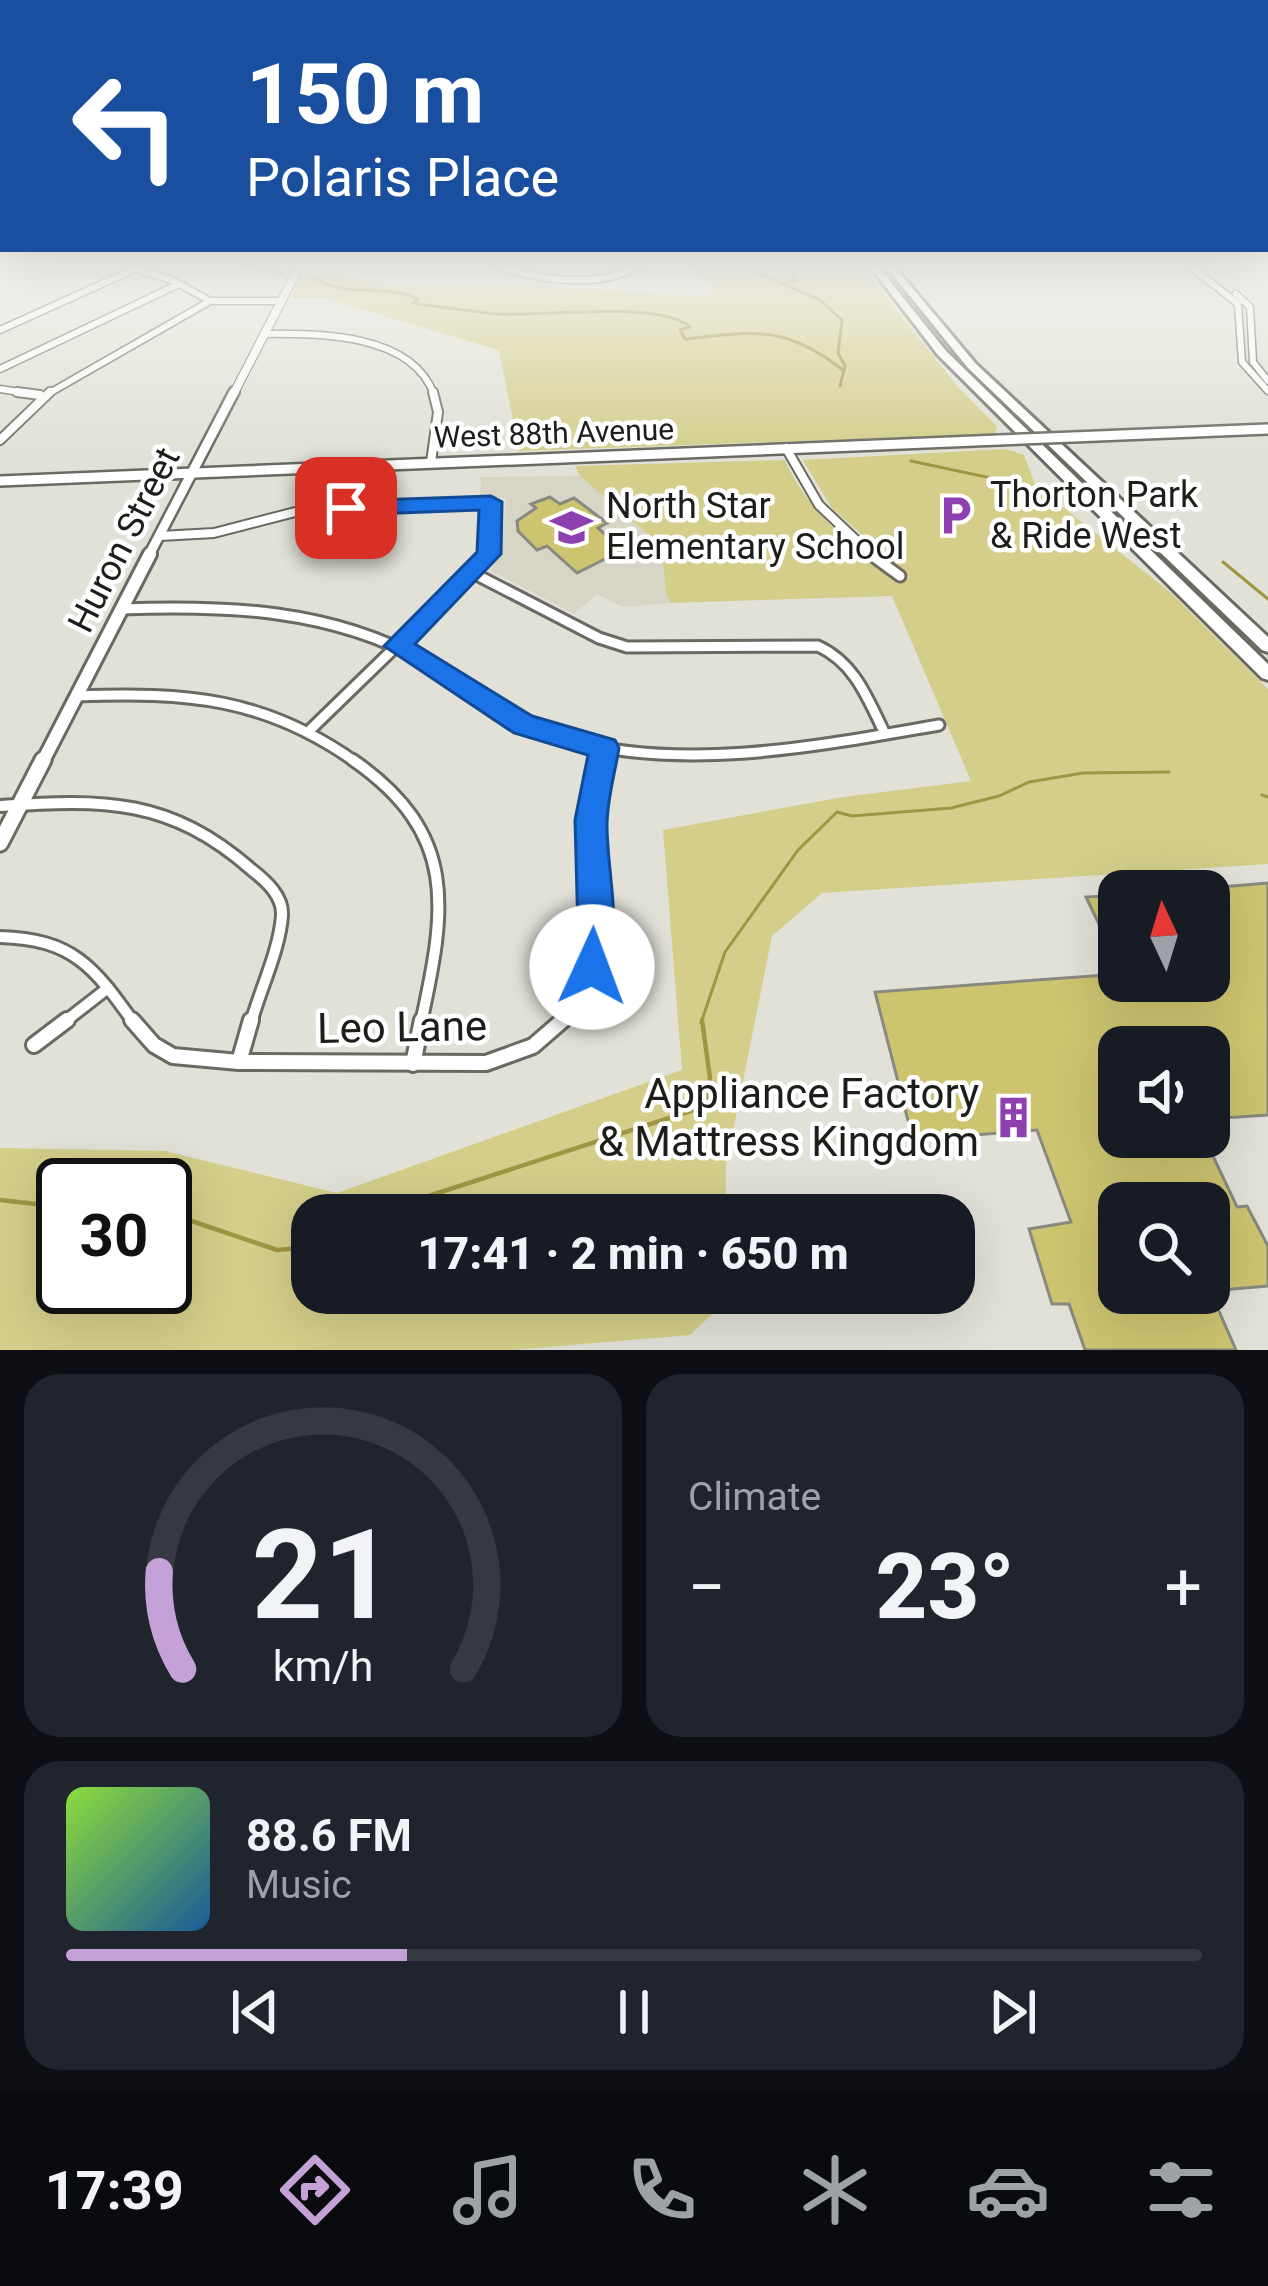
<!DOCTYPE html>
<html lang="en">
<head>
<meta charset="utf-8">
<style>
	:root { --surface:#171b24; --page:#20242c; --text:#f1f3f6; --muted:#9ea1a6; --line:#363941; --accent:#c4a2d7 }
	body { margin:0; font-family:Roboto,sans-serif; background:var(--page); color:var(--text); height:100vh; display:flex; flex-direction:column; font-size:45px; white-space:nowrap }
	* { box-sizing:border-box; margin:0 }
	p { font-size:39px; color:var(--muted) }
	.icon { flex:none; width:66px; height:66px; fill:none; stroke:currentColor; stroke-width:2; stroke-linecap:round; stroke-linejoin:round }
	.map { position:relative; height:1350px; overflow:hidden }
	.details { display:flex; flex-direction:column; gap:24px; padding:24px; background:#0d0f14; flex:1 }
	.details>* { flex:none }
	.guide { position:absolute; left:0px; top:0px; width:1269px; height:252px; box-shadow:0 12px 48px #0002; background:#1a4fa0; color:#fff; overflow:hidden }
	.needle { width:78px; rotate:356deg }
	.tools { position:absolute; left:1098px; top:870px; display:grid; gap:24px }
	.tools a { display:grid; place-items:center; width:132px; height:132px; border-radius:24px; background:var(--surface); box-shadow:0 12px 48px #0002; font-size:60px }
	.speed { position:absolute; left:36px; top:1158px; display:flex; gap:24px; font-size:60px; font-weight:700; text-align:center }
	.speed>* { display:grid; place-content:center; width:156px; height:156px; border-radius:50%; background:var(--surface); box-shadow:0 12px 48px #0002; line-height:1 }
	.speed .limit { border:6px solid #111; border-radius:18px; background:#fff; color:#111 }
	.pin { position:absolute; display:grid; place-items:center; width:102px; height:102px; color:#fff; margin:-51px; border-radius:24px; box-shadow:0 6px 18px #0006 }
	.me { position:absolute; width:132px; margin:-66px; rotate:2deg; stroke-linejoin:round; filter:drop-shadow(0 0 9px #0008) }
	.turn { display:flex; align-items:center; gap:42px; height:252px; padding:0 48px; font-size:54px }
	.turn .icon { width:156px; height:156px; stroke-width:2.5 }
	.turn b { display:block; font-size:84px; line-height:102px }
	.big { font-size:90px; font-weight:800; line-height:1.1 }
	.details .card { flex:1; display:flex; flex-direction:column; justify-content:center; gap:18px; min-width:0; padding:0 42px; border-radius:36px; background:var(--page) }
	.details .dial { align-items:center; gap:0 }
	.dial svg { height:312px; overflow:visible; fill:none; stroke:var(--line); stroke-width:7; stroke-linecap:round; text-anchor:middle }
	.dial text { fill:var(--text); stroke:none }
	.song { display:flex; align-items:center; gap:36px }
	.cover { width:144px; height:144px; border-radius:18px; background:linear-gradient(135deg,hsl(90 70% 55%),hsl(210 70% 35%)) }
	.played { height:12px; border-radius:6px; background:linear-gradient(90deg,var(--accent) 30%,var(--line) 30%) }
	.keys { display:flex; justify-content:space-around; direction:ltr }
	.heat { display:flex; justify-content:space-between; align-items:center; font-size:66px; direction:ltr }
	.details .tiles { flex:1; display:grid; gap:24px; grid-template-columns:1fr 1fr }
	.card:last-child { grid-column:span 2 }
	.trip { position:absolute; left:291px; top:1194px; width:684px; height:120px; border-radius:36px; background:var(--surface); box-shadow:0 12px 48px #0002; font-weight:800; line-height:120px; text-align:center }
	.tab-bar { display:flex; height:192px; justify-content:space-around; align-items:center; background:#090b0e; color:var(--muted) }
	.tab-bar .icon { width:84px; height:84px }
	.tab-bar .on { color:var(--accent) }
	.tab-bar b { font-size:54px; color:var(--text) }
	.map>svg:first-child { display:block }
	.built { fill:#d7d6c6 }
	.green { fill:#d4ce8a; fill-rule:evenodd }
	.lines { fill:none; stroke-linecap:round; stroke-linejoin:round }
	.stream-far1 { stroke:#9f9642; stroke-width:3 }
	.stream { stroke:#9f9642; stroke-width:4.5 }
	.building { fill:#cdc470; stroke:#898980; stroke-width:3 }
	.minor-far4-casing { stroke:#6a6a62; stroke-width:9 }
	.minor-far3-casing { stroke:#6a6a62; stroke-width:12 }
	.minor-far2-casing { stroke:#6a6a62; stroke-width:15 }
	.minor-far1-casing { stroke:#6a6a62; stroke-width:16 }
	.minor-casing { stroke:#6a6a62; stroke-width:20 }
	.tertiary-casing { stroke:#6a6a62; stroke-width:9 }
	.secondary-far3-casing { stroke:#6a6a62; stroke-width:10 }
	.secondary-far2-casing { stroke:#6a6a62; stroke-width:14 }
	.secondary-far1-casing { stroke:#6a6a62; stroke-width:18 }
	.secondary-casing { stroke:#6a6a62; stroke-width:21 }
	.motorway-casing { stroke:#6a6a62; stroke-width:6 }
	.minor-far4 { stroke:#fff; stroke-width:6 }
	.minor-far3 { stroke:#fff; stroke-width:8 }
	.minor-far2 { stroke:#fff; stroke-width:9 }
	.minor-far1 { stroke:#fff; stroke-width:10 }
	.minor { stroke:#fff; stroke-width:14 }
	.tertiary { stroke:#fff; stroke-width:6 }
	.secondary-far3 { stroke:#fff; stroke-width:8 }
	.secondary-far2 { stroke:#fff; stroke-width:9 }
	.secondary-far1 { stroke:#fff; stroke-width:12 }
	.secondary { stroke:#fff; stroke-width:15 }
	.motorway { fill:#fff; fill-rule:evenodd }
	.secondary-bridge-casing { stroke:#6a6a62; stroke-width:14; stroke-linecap:butt }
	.secondary-bridge { stroke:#fff; stroke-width:9 }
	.route { fill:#1a73e8; stroke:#114b97; stroke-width:3 }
	.labels { text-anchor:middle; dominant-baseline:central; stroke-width:9; stroke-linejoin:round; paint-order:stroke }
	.far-street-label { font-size:30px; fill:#1d1d1a; stroke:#fff }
	.poi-label { font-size:36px; fill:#1d1d1a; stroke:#fff; text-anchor:start }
	.street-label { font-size:36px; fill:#1d1d1a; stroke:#fff }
	.near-street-label { font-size:42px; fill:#1d1d1a; stroke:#fff }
	.near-poi-label { font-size:42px; fill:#1d1d1a; stroke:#fff; text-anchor:end }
</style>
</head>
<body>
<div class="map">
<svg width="1268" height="1350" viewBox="0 0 1268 1350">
	<rect width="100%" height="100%" fill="#e2e1d8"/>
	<polygon class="built" points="580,476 662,546 666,595 671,603 623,607 597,594 574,614 490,570 501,554 506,498 480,497 481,477"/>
	<g class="green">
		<polygon points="686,265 861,265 958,387 997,426 995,434 519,451 499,350 323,298 291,298 305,272 406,286 532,286 706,297 714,289"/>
		<path d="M1005,449l19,6 11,30 135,107 98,97v175l-446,29 -50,43 -46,230v49h-414v78h416v6l-38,36 -177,15h-513v-202l165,3 172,42 345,-123 -19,-240 180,-33 128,-16 -79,-185 -221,7 -5,-8 -4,-49 -82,-70 -5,-10 210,-6c23,53 66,84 110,120l15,-2 -79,-71 -28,-47zM63,1185h102v102h-102z"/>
	</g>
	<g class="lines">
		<g class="stream-far1">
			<polyline points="243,265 282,275"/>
			<polyline points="740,265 820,300 842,320 838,353 845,366 840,386"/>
			<path d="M310,276c34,23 72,7 108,23l-5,4c28,4 56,8 84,11 43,3 163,-14 193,13l-10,3 5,9c69,-7 99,-15 158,31"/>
			<polyline points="780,284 796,281 790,265"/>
			<polyline points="911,461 1019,484"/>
			<polyline points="1223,562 1268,599"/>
			<polyline points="1262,795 1268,797"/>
			<polyline points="701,1023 725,952 798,850 837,812 852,816 951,808 999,796 1029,782 1083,773 1169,772"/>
		</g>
		<g class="stream">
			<polyline points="0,1200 63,1207"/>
			<polyline points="165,1212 277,1250 312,1247"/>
			<polyline points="394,1215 404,1204 706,1106 710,1078 702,1020"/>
		</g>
	</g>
	<g class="building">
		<polygon points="550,497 560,504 574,498 607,523 598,528 623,550 577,573 547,546 537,550 518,531 517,521 536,508 531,504"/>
		<polygon points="1268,883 1268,1115 1209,1119 1209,1047 1119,1047 1119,1137 1204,1137 1237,1207 1247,1206 1268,1246 1268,1286 1209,1291 1209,1203 1119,1203 1119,1293 1211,1293 1236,1350 1085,1350 1069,1304 1052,1304 1029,1229 1071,1222 1037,1130 913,1140 875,992 1119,974 1119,981 1209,981 1209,888"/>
		<polygon points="1119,895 1119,966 1086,897"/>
	</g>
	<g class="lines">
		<defs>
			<g id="minor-far4">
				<polyline points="124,265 174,281 210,301 281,301"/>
				<path d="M498,265c39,16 105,24 141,0"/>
				<polyline points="0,330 137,268"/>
				<path d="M264,334c53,-1 149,-1 170,61"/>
				<polyline points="0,369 179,284"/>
				<polyline points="0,389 37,395"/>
				<polyline points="46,395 210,301"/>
			</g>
			<g id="minor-far3">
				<polyline points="17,392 40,395"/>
				<polyline points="0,440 50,392"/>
				<polyline points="786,448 819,505 874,557"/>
				<polyline points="431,462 438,412 433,392"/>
				<polyline points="160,536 214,533 307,509 491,502 485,557"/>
				<polyline points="376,543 384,507"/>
			</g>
			<g id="minor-far2">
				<polyline points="870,554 900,576"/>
				<path d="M473,573l126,65 28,9 191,-1c37,17 50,53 67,88"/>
				<path d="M122,609c104,-4 209,0 302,52 48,27 89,65 143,79 121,32 251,6 372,-15"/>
				<path d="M77,696c109,-4 188,1 280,67"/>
				<polyline points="311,729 485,560 486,554"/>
				<polyline points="601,763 604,748"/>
			</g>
			<g id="minor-far1">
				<path d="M353,760c106,74 93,148 68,263"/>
				<path d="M0,806c104,-7 170,-8 252,64 14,11 31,26 30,45 -2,34 -22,75 -31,108"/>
				<path d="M0,937c73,2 94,30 134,86"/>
				<polyline points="63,1023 108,988"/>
				<path d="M559,1023c55,-49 32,-135 32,-198 0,-22 7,-44 11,-65"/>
			</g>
			<g id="minor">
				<polyline points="132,1020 154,1045 173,1056 239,1062 486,1063 533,1046 563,1020"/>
				<polyline points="34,1045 67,1020"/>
				<polyline points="239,1062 251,1020"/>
				<polyline points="413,1064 422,1020"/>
			</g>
			<g id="tertiary">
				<polyline points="1189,265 1238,304 1242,362 1268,391"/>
				<polyline points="1236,294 1250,307 1253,362 1268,381"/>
			</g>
			<polyline id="secondary-far3" points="233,395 300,265"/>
			<g id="secondary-far2">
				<polyline points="1073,437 1268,429"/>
				<polyline points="0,481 999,440"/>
				<polyline points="148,557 234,392"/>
			</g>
			<polyline id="secondary-far1" points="42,763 150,554"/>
			<polyline id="secondary" points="0,843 43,760"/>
			<g id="motorway">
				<polygon points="869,265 877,265 946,351 1268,664 1268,680 1262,678 938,355"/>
				<polygon points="885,265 893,265 976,364 1268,637 1268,652 1262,650 968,368"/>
			</g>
		</defs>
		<use href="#minor-far4" class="minor-far4-casing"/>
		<use href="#minor-far3" class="minor-far3-casing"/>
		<use href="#minor-far2" class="minor-far2-casing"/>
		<use href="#minor-far1" class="minor-far1-casing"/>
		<use href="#minor" class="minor-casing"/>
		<use href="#tertiary" class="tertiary-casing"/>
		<use href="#secondary-far3" class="secondary-far3-casing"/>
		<use href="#secondary-far2" class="secondary-far2-casing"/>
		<use href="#secondary-far1" class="secondary-far1-casing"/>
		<use href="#secondary" class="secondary-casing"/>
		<use href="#motorway" class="motorway-casing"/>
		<use href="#minor-far4" class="minor-far4"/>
		<use href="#minor-far3" class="minor-far3"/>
		<use href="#minor-far2" class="minor-far2"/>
		<use href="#minor-far1" class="minor-far1"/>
		<use href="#minor" class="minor"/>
		<use href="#tertiary" class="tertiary"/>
		<use href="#secondary-far3" class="secondary-far3"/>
		<use href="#secondary-far2" class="secondary-far2"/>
		<use href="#secondary-far1" class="secondary-far1"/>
		<use href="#secondary" class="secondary"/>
		<use href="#motorway" class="motorway"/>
		<defs>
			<polyline id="secondary-bridge" points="999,440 1073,437"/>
		</defs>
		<use href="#secondary-bridge" class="secondary-bridge-casing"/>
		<use href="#secondary-bridge" class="secondary-bridge"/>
	</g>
	<linearGradient id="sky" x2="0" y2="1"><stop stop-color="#8ba8a6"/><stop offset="0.58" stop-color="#f2f2ed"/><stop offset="1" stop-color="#f2f2ed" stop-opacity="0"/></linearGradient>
	<rect width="1268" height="454" fill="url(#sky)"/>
	<path class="route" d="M491,496l11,6 -1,52 -86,90 117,72 83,24 4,8c-4,25 -12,52 -12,77 0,49 17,108 -2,155l-13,5 -13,-5 -5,-13 4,-34 -3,-113 13,-65 -74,-22 -130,-87 93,-94 2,-42 -133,5 -12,-7 12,-7z"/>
	<defs>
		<symbol id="parking-bare" viewBox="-9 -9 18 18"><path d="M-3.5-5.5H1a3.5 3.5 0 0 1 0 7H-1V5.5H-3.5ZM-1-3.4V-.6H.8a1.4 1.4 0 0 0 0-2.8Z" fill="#8e40b1" stroke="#fff" stroke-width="2.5" paint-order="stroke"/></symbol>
		<symbol id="school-bare" viewBox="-9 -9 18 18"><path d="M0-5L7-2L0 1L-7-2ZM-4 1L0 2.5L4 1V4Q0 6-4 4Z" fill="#8e40b1" stroke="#fff" stroke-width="2.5" paint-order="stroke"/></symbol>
		<symbol id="building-bare" viewBox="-9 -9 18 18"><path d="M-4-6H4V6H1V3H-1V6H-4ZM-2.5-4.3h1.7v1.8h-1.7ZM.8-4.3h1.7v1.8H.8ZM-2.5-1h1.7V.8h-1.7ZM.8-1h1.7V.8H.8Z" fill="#8e40b1" stroke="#fff" stroke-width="2.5" paint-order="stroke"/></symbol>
	</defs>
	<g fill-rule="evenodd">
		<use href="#parking-bare" x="926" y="486" width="59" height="59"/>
		<use href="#school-bare" x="542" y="498" width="59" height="59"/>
		<use href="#building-bare" x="984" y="1088" width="59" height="59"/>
	</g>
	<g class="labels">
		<g class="far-street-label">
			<text transform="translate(554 433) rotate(-2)">West 88th Avenue</text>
		</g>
		<g class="poi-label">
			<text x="990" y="495">Thorton Park<tspan x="990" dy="41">&amp; Ride West</tspan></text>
			<text x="606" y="506">North Star<tspan x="606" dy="41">Elementary School</tspan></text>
		</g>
		<g class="street-label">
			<text transform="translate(124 540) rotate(-63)">Huron Street</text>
		</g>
		<g class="near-street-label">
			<text transform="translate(402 1027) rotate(-1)">Leo Lane</text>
		</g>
		<g class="near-poi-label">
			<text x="979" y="1093">Appliance Factory<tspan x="979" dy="48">&amp; Mattress Kingdom</tspan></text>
		</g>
	</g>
</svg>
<div class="tools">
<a><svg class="needle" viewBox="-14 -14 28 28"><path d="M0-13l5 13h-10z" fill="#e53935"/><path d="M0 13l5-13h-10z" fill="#9ea1a6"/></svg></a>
<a><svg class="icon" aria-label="sound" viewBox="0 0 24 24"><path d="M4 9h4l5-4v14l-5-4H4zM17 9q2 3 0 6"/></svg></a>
<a><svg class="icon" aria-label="search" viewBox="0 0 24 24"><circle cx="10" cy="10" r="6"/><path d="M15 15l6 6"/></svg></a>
</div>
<div class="speed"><div class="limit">30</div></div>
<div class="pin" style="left:346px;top:508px;background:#d93025"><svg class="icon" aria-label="arrive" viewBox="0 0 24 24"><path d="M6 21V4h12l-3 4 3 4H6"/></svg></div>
<svg class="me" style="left:592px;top:967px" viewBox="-20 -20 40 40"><circle r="19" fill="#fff"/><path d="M0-13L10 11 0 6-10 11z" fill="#1a73e8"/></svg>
<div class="trip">17:41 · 2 min · 650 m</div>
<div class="guide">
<div class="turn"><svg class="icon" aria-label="left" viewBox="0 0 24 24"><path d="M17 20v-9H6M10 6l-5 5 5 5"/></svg><div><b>150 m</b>Polaris Place</div></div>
</div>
</div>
<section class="details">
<div class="tiles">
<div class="card dial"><svg viewBox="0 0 100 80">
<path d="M14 69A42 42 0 1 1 86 69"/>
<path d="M14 69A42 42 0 0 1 8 44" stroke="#c4a2d7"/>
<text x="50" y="56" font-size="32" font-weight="700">21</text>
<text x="50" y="72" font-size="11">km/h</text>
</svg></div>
<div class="card"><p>Climate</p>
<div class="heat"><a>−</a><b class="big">23°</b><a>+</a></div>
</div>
<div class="card">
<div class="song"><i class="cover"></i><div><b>88.6 FM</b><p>Music</p></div></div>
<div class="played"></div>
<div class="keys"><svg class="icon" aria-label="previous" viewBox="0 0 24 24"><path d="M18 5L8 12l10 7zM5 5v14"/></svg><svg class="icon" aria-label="pause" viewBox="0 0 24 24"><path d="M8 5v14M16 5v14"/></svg><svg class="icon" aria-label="next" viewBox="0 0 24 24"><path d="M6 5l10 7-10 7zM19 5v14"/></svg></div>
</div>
</div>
</section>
<nav class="tab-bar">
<b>17:39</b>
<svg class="icon on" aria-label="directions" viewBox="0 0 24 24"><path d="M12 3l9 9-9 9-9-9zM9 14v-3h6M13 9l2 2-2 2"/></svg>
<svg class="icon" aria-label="music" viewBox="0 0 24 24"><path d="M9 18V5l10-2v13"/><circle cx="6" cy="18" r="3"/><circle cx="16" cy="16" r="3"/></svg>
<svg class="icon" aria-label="phone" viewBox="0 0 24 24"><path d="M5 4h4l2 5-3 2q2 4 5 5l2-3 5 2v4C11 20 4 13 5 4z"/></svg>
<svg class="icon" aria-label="climate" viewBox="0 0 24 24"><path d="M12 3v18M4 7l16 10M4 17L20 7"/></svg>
<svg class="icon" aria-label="car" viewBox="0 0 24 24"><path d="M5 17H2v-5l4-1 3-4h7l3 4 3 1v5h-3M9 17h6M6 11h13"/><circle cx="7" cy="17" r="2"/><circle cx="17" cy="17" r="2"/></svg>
<svg class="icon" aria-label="filters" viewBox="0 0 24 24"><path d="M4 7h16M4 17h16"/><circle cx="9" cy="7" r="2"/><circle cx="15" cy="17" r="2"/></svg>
</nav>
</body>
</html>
